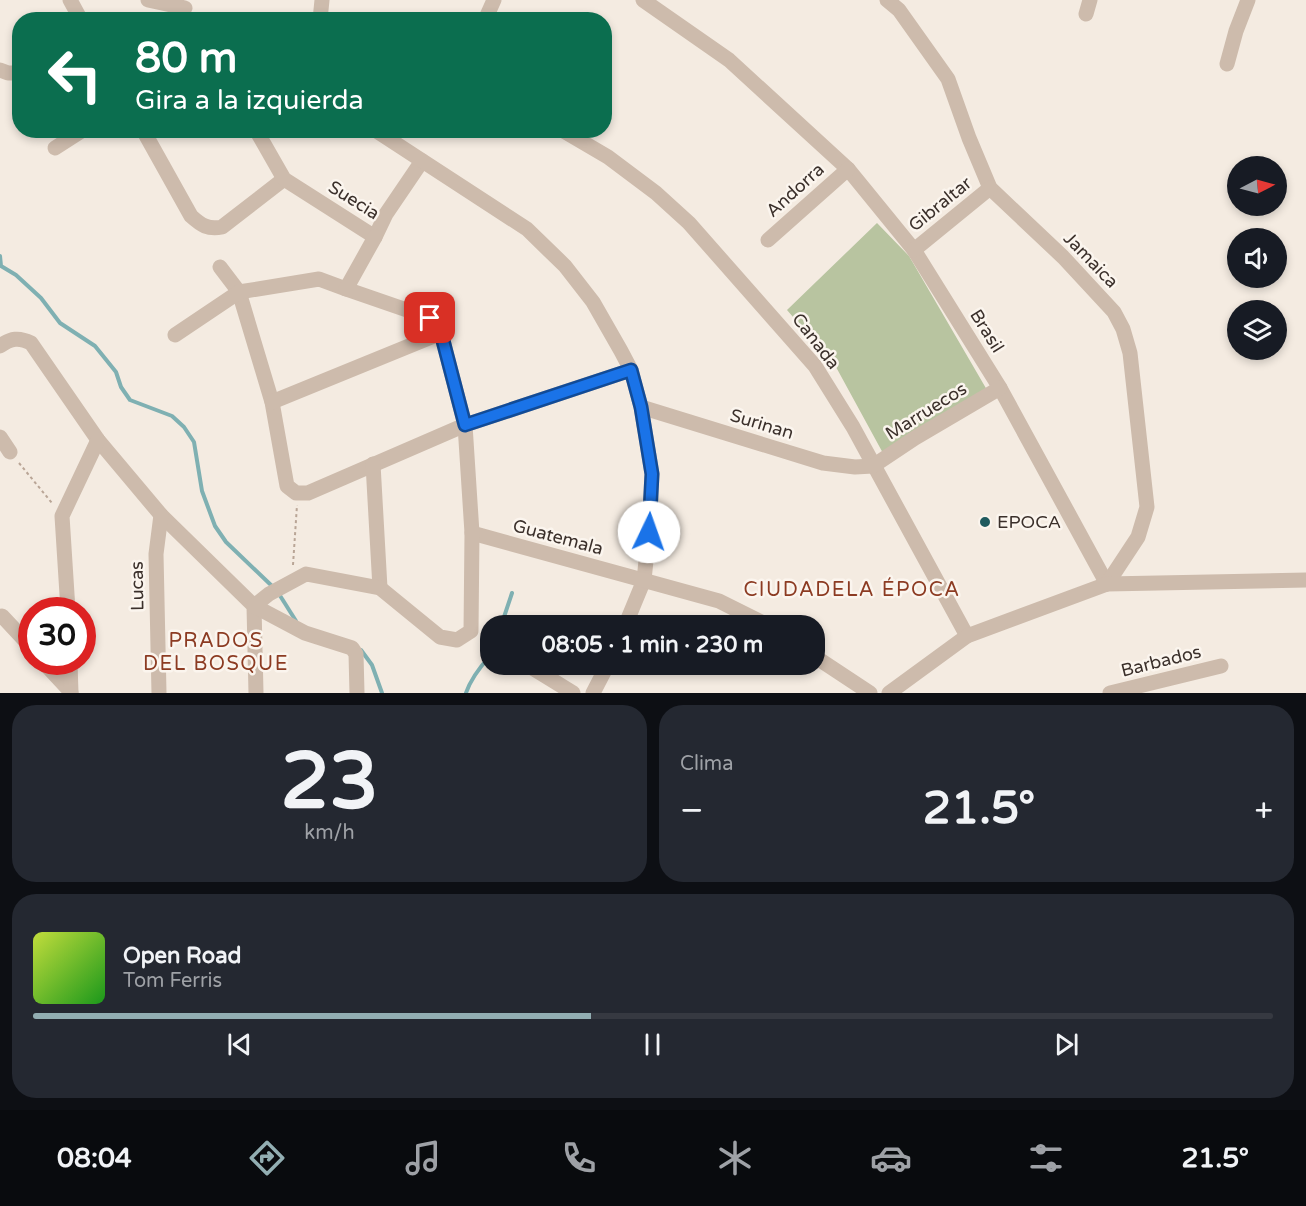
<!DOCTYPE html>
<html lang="es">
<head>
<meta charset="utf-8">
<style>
	:root { --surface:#171b24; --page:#242831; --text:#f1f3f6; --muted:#9ea1a6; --line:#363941; --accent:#92aeb2 }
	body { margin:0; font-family:"Varela Round",sans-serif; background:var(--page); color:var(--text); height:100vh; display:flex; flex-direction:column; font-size:22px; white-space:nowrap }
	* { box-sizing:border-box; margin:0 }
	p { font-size:20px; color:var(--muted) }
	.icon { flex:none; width:33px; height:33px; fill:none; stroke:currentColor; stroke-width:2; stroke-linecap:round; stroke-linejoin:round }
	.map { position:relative; height:693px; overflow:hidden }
	.panel { display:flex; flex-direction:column; gap:12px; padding:12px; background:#0d0f14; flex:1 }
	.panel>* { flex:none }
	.top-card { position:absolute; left:12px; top:12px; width:600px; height:126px; border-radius:24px; box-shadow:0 3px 9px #0003; background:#0b6e4f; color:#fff; overflow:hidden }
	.needle { width:39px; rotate:84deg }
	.buttons { position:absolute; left:1227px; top:156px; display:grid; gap:12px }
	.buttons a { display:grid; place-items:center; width:60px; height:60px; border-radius:50%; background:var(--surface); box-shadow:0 3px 9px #0003; font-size:30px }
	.speed { position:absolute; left:18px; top:597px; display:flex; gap:12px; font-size:30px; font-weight:700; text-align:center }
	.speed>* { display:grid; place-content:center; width:78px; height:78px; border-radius:50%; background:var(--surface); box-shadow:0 3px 9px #0003; line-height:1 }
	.speed .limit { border:9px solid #d22; background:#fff; color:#111 }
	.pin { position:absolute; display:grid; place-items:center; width:51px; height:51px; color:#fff; margin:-26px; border-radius:12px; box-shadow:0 3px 9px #0006 }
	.me { position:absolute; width:66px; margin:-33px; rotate:3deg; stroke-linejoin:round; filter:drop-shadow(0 0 4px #0008) }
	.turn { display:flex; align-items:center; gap:21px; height:126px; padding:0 24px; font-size:27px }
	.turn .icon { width:78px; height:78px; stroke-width:2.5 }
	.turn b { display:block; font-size:42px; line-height:51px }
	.big { font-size:45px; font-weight:700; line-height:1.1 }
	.panel .widget { flex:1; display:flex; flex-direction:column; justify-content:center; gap:9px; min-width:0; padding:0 21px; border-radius:24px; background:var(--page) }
	.panel .dial { align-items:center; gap:0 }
	.dial b { font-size:78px; line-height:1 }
	.song { display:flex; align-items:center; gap:18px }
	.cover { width:72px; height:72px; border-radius:9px; background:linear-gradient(135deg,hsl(70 70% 55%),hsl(120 70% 35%)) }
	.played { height:6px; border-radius:3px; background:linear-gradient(90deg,var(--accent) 45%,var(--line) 45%) }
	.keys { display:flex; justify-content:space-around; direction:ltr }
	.heat { display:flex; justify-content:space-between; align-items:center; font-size:33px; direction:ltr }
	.panel .tiles { flex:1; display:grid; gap:12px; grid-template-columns:1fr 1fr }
	.widget:last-child { grid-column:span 2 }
	.trip { position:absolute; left:480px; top:615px; width:345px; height:60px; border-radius:24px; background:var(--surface); box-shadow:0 3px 9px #0003; font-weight:700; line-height:60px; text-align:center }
	.dock { display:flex; height:96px; justify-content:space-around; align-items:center; background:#090b0e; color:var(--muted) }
	.dock .icon { width:42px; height:42px }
	.dock .current { color:var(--accent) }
	.dock b { font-size:27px; color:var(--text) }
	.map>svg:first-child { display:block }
	.green { fill:#b8c4a0 }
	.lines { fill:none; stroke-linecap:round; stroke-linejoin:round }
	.stream { stroke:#7fb0b2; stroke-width:4 }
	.path { stroke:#b9a596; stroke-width:2; stroke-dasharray:3 3; stroke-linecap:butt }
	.minor { stroke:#cdbbac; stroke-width:15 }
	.route-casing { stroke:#114b97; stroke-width:15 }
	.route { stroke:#1a73e8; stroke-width:10 }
	.poi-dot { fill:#1f5a5e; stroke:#fbf5ee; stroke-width:2 }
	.labels { text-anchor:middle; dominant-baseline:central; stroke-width:5; stroke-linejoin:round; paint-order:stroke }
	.street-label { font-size:18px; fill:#3b302b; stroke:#fbf5ee }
	.poi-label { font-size:18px; fill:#3b302b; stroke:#fbf5ee; text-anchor:start }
	.neighbourhood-label { font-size:20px; letter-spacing:1.5px; fill:#8c3b22; stroke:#fbf5ee }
</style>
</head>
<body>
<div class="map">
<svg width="1306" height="693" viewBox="0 0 1306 693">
	<rect width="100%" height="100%" fill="#f4ebe1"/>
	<polygon class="green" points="877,223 909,256 987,390 884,455 836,367 787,310"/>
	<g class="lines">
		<g class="stream">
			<polyline points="0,256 1,266 16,275 41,298 60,323 95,346 116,372 121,387 130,400 172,416 184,427 194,442 202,491 215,526 226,542 272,586"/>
			<polyline points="279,594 296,621"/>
			<polyline points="501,626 512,593"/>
			<polyline points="361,650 372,665 382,693"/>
			<path d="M466,693c5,-15 14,-26 24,-37"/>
		</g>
		<g class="path">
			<polyline points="19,463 52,503"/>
			<polyline points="293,565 297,505"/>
		</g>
		<g class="minor">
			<polyline points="70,0 81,20"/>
			<polyline points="148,0 185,8"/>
			<polyline points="643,0 729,60 848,169 914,250 1000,388 1107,584"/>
			<polyline points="887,0 899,10 948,79 969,138 990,188 1063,257 1114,312 1123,329 1130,353 1147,507 1138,537 1107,584"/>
			<polyline points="1086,14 1090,0"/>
			<polyline points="320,20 322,0"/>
			<polyline points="485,20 494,0"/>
			<polyline points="1227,64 1236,31 1248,0"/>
			<polyline points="0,70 8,73 20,73"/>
			<path d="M143,130l48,86c10,9 17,14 31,11l62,-48"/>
			<polyline points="256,130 284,179 375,237 386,214 422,161"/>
			<polyline points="375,130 527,229 565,266 593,302 621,351 631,370 641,407 652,474 649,532 644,580 625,626"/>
			<polyline points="562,130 608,157 656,193 689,223 815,366 853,427 967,636"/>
			<polyline points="55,148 83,130"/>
			<polyline points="768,240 848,169"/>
			<polyline points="914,250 990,188"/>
			<polyline points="220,267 239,292 272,402 287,486 296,493 308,493 465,425 631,370"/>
			<polyline points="175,335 239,292 319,279 346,289"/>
			<path d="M0,346c11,-8 19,-9 31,-3l67,97 63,75 93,91 2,87"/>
			<polyline points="272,402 441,333"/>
			<polyline points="641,407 823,463 855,467 873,466 915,438 1000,388"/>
			<polyline points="0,437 10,452"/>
			<polyline points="373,464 380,588"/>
			<polyline points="472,533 719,601 769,626"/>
			<polyline points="68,610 62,516 98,440"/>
			<polyline points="2,616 32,648"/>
			<polyline points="814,656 870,693"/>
			<polyline points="43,662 71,692"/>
			<polyline points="70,662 71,693"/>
			<polyline points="526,664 573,693"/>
			<polyline points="159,693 156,554 161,515"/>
			<polyline points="357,693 356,654 352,648 305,633 254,606 269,594 306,574 380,588 440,637 457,640 471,631 472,533 465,425 441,333 430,318 346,289 375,237"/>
			<polyline points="593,693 608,664"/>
			<polyline points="889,693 967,636 1107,584 1306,580"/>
			<polyline points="1110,693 1221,666"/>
		</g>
	</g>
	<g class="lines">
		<defs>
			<polyline id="route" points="430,318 441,333 465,425 631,370 641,407 652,474 649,532"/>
		</defs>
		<use href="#route" class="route-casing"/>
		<use href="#route" class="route"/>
	</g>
	<circle class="poi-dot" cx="985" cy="522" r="6"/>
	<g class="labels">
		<g class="street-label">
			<text transform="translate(795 190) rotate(-42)">Andorra</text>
			<text transform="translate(354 200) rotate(32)">Suecia</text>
			<text transform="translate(940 204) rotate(-39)">Gibraltar</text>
			<text transform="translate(1091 260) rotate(46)">Jamaica</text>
			<text transform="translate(987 331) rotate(58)">Brasil</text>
			<text transform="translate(816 341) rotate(52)">Canada</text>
			<text transform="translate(926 411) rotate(-32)">Marruecos</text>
			<text transform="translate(762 424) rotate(17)">Surinan</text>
			<text transform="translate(558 537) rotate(15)">Guatemala</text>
			<text transform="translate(137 586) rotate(-91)">Lucas</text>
			<text transform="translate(1161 661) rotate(-14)">Barbados</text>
		</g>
		<g class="poi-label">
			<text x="997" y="522">EPOCA</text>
		</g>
		<g class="neighbourhood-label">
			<text x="852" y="590">CIUDADELA ÉPOCA</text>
			<text x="216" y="641">PRADOS<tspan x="216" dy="23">DEL BOSQUE</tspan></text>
		</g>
	</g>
</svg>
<div class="buttons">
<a><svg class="needle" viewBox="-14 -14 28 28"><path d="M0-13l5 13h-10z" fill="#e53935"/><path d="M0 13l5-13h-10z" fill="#9ea1a6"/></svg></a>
<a><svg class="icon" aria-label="sound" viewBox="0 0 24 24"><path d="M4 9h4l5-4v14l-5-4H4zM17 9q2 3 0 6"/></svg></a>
<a><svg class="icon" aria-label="layers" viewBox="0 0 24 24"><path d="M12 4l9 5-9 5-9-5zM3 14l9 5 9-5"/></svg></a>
</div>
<div class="speed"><div class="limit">30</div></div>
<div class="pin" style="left:430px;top:318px;background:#d93025"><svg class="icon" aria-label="arrive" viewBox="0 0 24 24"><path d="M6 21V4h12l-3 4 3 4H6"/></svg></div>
<svg class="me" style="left:649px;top:532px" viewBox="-20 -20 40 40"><circle r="19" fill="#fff"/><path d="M0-13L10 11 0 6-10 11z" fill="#1a73e8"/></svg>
<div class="trip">08:05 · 1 min · 230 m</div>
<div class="top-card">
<div class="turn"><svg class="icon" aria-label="left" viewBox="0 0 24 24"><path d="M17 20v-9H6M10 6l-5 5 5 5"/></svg><div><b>80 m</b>Gira a la izquierda</div></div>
</div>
</div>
<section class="panel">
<div class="tiles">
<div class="widget dial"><b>23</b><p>km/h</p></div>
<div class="widget"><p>Clima</p>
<div class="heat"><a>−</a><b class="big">21.5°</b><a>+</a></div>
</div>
<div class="widget">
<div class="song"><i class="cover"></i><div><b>Open Road</b><p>Tom Ferris</p></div></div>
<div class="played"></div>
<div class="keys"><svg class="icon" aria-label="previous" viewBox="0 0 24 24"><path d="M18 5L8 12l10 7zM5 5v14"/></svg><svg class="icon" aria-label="pause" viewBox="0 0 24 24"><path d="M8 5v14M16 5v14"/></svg><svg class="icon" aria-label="next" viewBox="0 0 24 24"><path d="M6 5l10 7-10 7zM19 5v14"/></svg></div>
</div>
</div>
</section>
<nav class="dock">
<b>08:04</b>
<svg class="icon current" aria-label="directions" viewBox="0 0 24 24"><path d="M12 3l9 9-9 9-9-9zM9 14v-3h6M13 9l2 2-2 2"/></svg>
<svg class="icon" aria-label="music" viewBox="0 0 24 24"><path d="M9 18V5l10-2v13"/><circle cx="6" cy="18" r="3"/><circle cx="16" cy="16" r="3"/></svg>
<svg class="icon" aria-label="phone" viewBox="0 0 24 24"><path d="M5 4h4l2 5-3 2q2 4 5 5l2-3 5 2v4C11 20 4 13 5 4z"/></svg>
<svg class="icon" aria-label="climate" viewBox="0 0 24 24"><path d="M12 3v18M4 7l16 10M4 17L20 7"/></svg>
<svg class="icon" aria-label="car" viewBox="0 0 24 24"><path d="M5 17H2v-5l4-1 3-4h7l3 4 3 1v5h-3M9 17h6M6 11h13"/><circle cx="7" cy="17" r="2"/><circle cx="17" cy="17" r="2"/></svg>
<svg class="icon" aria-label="filters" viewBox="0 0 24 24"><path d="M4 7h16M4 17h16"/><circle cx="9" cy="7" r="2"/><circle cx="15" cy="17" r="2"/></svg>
<b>21.5°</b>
</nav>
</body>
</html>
